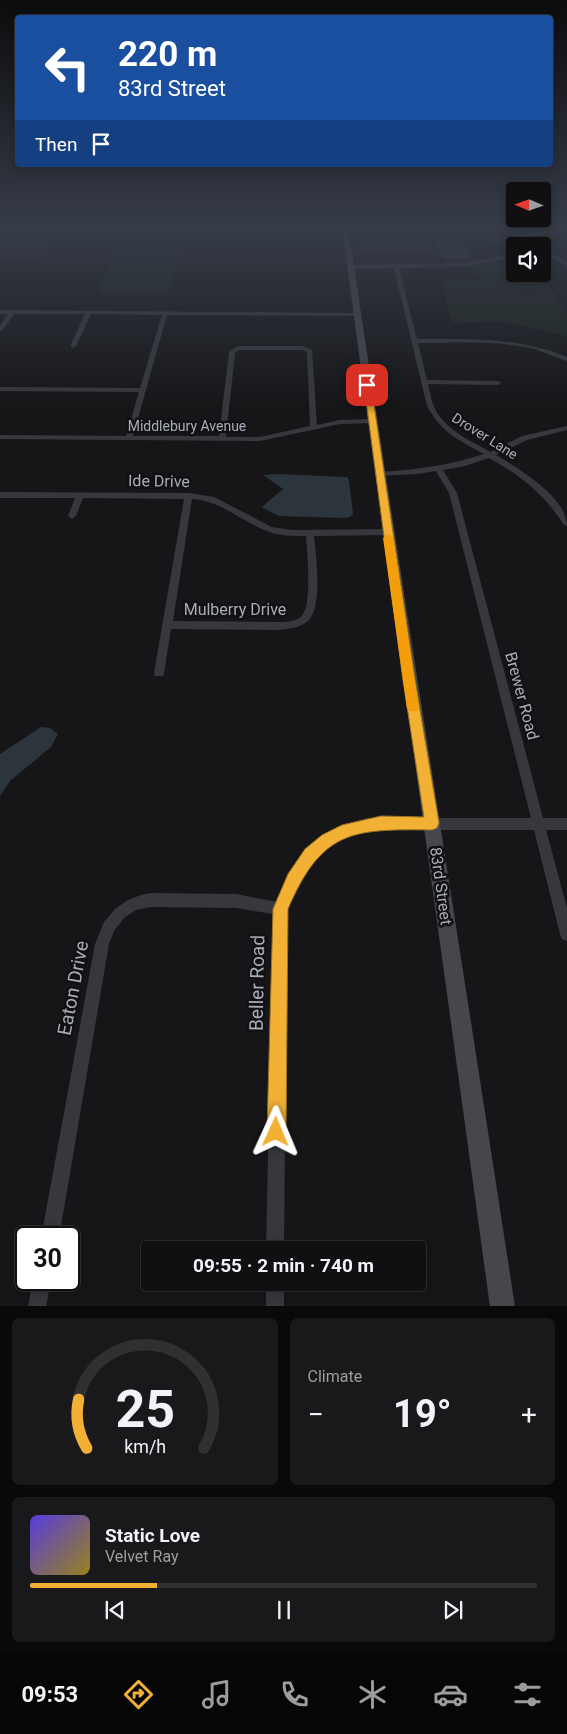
<!DOCTYPE html>
<html lang="en">
<head>
<meta charset="utf-8">
<style>
	:root { --surface:#101012; --page:#19191b; --text:#f1f3f6; --muted:#9c9d9f; --line:#303032; --accent:#f2b134 }
	body { margin:0; font-family:Roboto,sans-serif; background:var(--page); color:var(--text); height:100vh; display:flex; flex-direction:column; font-size:19px; white-space:nowrap }
	* { box-sizing:border-box; margin:0 }
	p { font-size:16px; color:var(--muted) }
	.icon { flex:none; width:28px; height:28px; fill:none; stroke:currentColor; stroke-width:2; stroke-linecap:round; stroke-linejoin:round }
	.map { position:relative; height:1306px; overflow:hidden }
	.sheet { display:flex; flex-direction:column; gap:12px; padding:12px; background:#09090a; flex:1 }
	.sheet>* { flex:none }
	.guide { position:absolute; left:15px; top:15px; width:538px; height:152px; border-radius:5px; box-shadow:0 2px 12px #0003,0 0 0 1px var(--line); background:#1a4fa0; color:#fff; overflow:hidden }
	.needle { width:32px; rotate:272deg }
	.tools { position:absolute; left:506px; top:182px; display:grid; gap:10px }
	.tools a { display:grid; place-items:center; width:45px; height:45px; border-radius:5px; background:var(--surface); box-shadow:0 2px 12px #0003,0 0 0 1px var(--line); font-size:25px }
	.speed { position:absolute; left:15px; top:1226px; display:flex; gap:10px; font-size:25px; font-weight:700; text-align:center }
	.speed>* { display:grid; place-content:center; width:65px; height:65px; border-radius:50%; background:var(--surface); box-shadow:0 2px 12px #0003,0 0 0 1px var(--line); line-height:1 }
	.speed .limit { border:2px solid #111; border-radius:8px; background:#fff; color:#111 }
	.pin { position:absolute; display:grid; place-items:center; width:42px; height:42px; color:#fff; margin:-21px; border-radius:10px; box-shadow:0 2px 8px #0006 }
	.me { position:absolute; width:55px; margin:-28px; rotate:1deg; stroke-linejoin:round; filter:drop-shadow(0 0 4px #0008) }
	.turn { display:flex; align-items:center; gap:18px; height:105px; padding:0 20px; font-size:22px }
	.turn .icon { width:65px; height:65px; stroke-width:2.5 }
	.turn b { display:block; font-size:35px; line-height:42px }
	.then { display:flex; align-items:center; height:48px; padding:0 20px; background:#0003; gap:10px; font-size:19px }
	.big { font-size:38px; font-weight:700; line-height:1.1 }
	.sheet .card { flex:1; display:flex; flex-direction:column; justify-content:center; gap:8px; min-width:0; padding:0 18px; border-radius:8px; background:var(--page) }
	.sheet .dial { align-items:center; gap:0 }
	.dial svg { height:130px; overflow:visible; fill:none; stroke:var(--line); stroke-width:7; stroke-linecap:round; text-anchor:middle }
	.dial text { fill:var(--text); stroke:none }
	.song { display:flex; align-items:center; gap:15px }
	.cover { width:60px; height:60px; border-radius:8px; background:linear-gradient(135deg,hsl(250 70% 55%),hsl(50 70% 35%)) }
	.played { height:5px; border-radius:2px; background:linear-gradient(90deg,var(--accent) 25%,var(--line) 25%) }
	.keys { display:flex; justify-content:space-around; direction:ltr }
	.heat { display:flex; justify-content:space-between; align-items:center; font-size:28px; direction:ltr }
	.sheet .tiles { flex:1; display:grid; gap:12px; grid-template-columns:1fr 1fr }
	.card:last-child { grid-column:span 2 }
	.trip { position:absolute; left:141px; top:1241px; width:285px; height:50px; border-radius:5px; background:var(--surface); box-shadow:0 2px 12px #0003,0 0 0 1px var(--line); font-weight:700; line-height:50px; text-align:center }
	.dock { display:flex; height:80px; justify-content:space-around; align-items:center; background:#060607; color:var(--muted) }
	.dock .icon { width:35px; height:35px }
	.dock .current { color:var(--accent) }
	.dock b { font-size:22px; color:var(--text) }
	.map>svg:first-child { display:block }
	.built { fill:#222225 }
	.green { fill:#1c231d }
	.water { fill:#2c353c }
	.lines { fill:none; stroke-linecap:round; stroke-linejoin:round }
	.street { fill:#37383d; fill-rule:evenodd }
	.secondary { fill:#45474d; fill-rule:evenodd }
	.route { fill:#f2b134; stroke:#9d7322 }
	.slow { fill:#f59e0b }
	.labels { text-anchor:middle; dominant-baseline:central; stroke-width:5; stroke-linejoin:round; paint-order:stroke }
	.far-street-label { font-size:14px; fill:#a8adb8; stroke:#111113 }
	.street-label { font-size:16px; fill:#a8adb8; stroke:#111113 }
	.near-street-label { font-size:19px; fill:#a8adb8; stroke:#111113 }
</style>
</head>
<body>
<div class="map">
<svg width="567" height="1307" viewBox="0 0 567 1307">
	<rect width="100%" height="100%" fill="#161618"/>
	<g class="built">
		<polygon points="2,227 60,227 39,260 0,261 0,229"/>
		<polygon points="354,227 393,227 394,232 385,237 357,236 355,236"/>
		<polygon points="398,227 468,227 469,229 456,229 459,236 430,236 436,254 354,254 353,242 356,240 393,238 400,234"/>
	</g>
	<g class="green">
		<polygon points="125,227 186,227 168,294 101,294 98,292"/>
		<polygon points="495,261 520,276 535,274 548,284 567,313 567,336 504,322 455,323 451,319 441,282 483,279 466,266"/>
	</g>
	<g class="water">
		<polygon points="441,237 461,238 471,255 467,258 444,259 435,242 436,239"/>
		<polygon points="277,474 347,477 349,480 353,514 350,517 343,518 279,516 263,508 262,507 283,489 263,475"/>
		<polygon points="41,727 50,728 58,734 51,747 10,781 0,796 0,754"/>
	</g>
	<g class="lines">
		<g class="street">
			<polygon points="567,230 567,232 499,239 499,241 492,243 481,239 487,236 494,238"/>
			<polygon points="567,245 567,247 546,250 567,262 567,266 542,252 542,247"/>
			<path d="M515,253v4l-51,10 -65,1 18,71c51,0 101,-2 150,18v4c-12,-4 -24,-10 -37,-13 -36,-8 -75,-5 -112,-5l9,37 71,1 3,2 -3,2 -70,-1c2,8 3,16 6,23 11,23 36,33 56,45l32,-16 45,-10v4l-40,10 -31,15c22,13 71,42 71,71l-3,-1c-19,-30 -44,-50 -75,-67l-24,8 -22,4 14,23 86,325h24v12h-21l21,78v33l-5,-2 -2,-5 -26,-104h-167l-16,4 -24,14 -11,10 -17,26 -12,25 -3,341h-18l7,-336 -37,-6 -85,-1 -15,3 -12,8 -10,13 -5,13 -50,294h-18l54,-294 9,-22 11,-13 13,-9 13,-5 10,-2 85,1 41,8c22,-48 38,-70 90,-84h164l-82,-325 -13,-22 -19,3 -37,2 -4,-2 4,-2c36,-2 70,-7 104,-18 -26,-14 -42,-21 -57,-48l-33,-138 -44,1 -3,-2 3,-2 114,-2z"/>
			<path d="M0,310l359,3v2l-2,1 -190,-1 -34,121h86l10,-84 9,-6h65l9,4 5,75 23,-5 33,-1 4,2 -4,2 -33,1 -80,17 -260,-2v-4l126,1 13,-44 -139,-1v-4l140,1 22,-73 -71,-1 -15,32 -3,2 -3,-2 15,-32h-71l-12,17 -2,1v-6l8,-12h-8zM239,350h63l5,2 3,74 -50,11h-34l9,-84z"/>
			<path d="M0,492l189,1 25,4 58,30 19,3 97,-1 4,3 -4,3 -74,1c2,19 9,71 -6,85 -8,7 -20,8 -30,9l-107,-1 -7,44 -1,3h-8l-1,-3 30,-174 -101,-1 -7,18 -4,3 -4,-3 7,-18h-75zM192,499c28,1 50,23 75,32 12,5 26,5 39,5 1,16 6,65 -3,78 -5,8 -17,8 -25,8l-105,-1z"/>
			<polygon points="33,1280 51,1280 46,1307 28,1307"/>
			<rect x="266" y="1282" width="18" height="25"/>
		</g>
		<path class="secondary" d="M342,227h6c54,360 112,720 167,1080h-25c-49,-360 -100,-720 -148,-1080z"/>
	</g>
	<linearGradient id="sky" x2="0" y2="1"><stop stop-color="#0c0c0d"/><stop offset="0.55" stop-color="#363c48"/><stop offset="1" stop-color="#363c48" stop-opacity="0"/></linearGradient>
	<rect width="567" height="410" fill="url(#sky)"/>
	<path class="route" d="M367,383l4,2 44,295 24,143 -2,5 -5,2c-80,-1 -110,0 -144,79l-2,223 -3,7 -7,2 -6,-2 -3,-7 6,-223 15,-35 17,-25 17,-14 20,-10 39,-9 43,1 -21,-137 -39,-295z"/>
	<polygon class="slow" points="388,534 393,538 419,708 418,711 409,711 407,708 383,538"/>
	<g class="labels">
		<g class="far-street-label">
			<text x="187" y="426">Middlebury Avenue</text>
			<text transform="translate(485 436) rotate(32)">Drover Lane</text>
		</g>
		<g class="street-label">
			<text transform="translate(159 481) rotate(1)">Ide Drive</text>
			<text x="235" y="609">Mulberry Drive</text>
			<text transform="translate(522 696) rotate(75)">Brewer Road</text>
			<text transform="translate(441 886) rotate(82)">83rd Street</text>
		</g>
		<g class="near-street-label">
			<text transform="translate(257 983) rotate(-89)">Beller Road</text>
			<text transform="translate(73 988) rotate(-79)">Eaton Drive</text>
		</g>
	</g>
</svg>
<div class="tools">
<a><svg class="needle" viewBox="-14 -14 28 28"><path d="M0-13l5 13h-10z" fill="#e53935"/><path d="M0 13l5-13h-10z" fill="#9c9d9f"/></svg></a>
<a><svg class="icon" aria-label="sound" viewBox="0 0 24 24"><path d="M4 9h4l5-4v14l-5-4H4zM17 9q2 3 0 6"/></svg></a>
</div>
<div class="speed"><div class="limit">30</div></div>
<div class="pin" style="left:367px;top:385px;background:#d93025"><svg class="icon" aria-label="arrive" viewBox="0 0 24 24"><path d="M6 21V4h12l-3 4 3 4H6"/></svg></div>
<svg class="me" style="left:276px;top:1132px" viewBox="-20 -20 40 40"><path d="M0-17L14 15 0 8-14 15z" fill="#f2b134" stroke="#fff" stroke-width="4"/></svg>
<div class="trip">09:55 · 2 min · 740 m</div>
<div class="guide">
<div class="turn"><svg class="icon" aria-label="left" viewBox="0 0 24 24"><path d="M17 20v-9H6M10 6l-5 5 5 5"/></svg><div><b>220 m</b>83rd Street</div></div>
<div class="then">Then<svg class="icon" aria-label="arrive" viewBox="0 0 24 24"><path d="M6 21V4h12l-3 4 3 4H6"/></svg></div>
</div>
</div>
<section class="sheet">
<div class="tiles">
<div class="card dial"><svg viewBox="0 0 100 80">
<path d="M14 69A42 42 0 1 1 86 69"/>
<path d="M14 69A42 42 0 0 1 9 39" stroke="#f2b134"/>
<text x="50" y="56" font-size="32" font-weight="700">25</text>
<text x="50" y="72" font-size="11">km/h</text>
</svg></div>
<div class="card"><p>Climate</p>
<div class="heat"><a>−</a><b class="big">19°</b><a>+</a></div>
</div>
<div class="card">
<div class="song"><i class="cover"></i><div><b>Static Love</b><p>Velvet Ray</p></div></div>
<div class="played"></div>
<div class="keys"><svg class="icon" aria-label="previous" viewBox="0 0 24 24"><path d="M18 5L8 12l10 7zM5 5v14"/></svg><svg class="icon" aria-label="pause" viewBox="0 0 24 24"><path d="M8 5v14M16 5v14"/></svg><svg class="icon" aria-label="next" viewBox="0 0 24 24"><path d="M6 5l10 7-10 7zM19 5v14"/></svg></div>
</div>
</div>
</section>
<nav class="dock">
<b>09:53</b>
<svg class="icon current" aria-label="directions" viewBox="0 0 24 24"><path d="M12 3l9 9-9 9-9-9zM9 14v-3h6M13 9l2 2-2 2"/></svg>
<svg class="icon" aria-label="music" viewBox="0 0 24 24"><path d="M9 18V5l10-2v13"/><circle cx="6" cy="18" r="3"/><circle cx="16" cy="16" r="3"/></svg>
<svg class="icon" aria-label="phone" viewBox="0 0 24 24"><path d="M5 4h4l2 5-3 2q2 4 5 5l2-3 5 2v4C11 20 4 13 5 4z"/></svg>
<svg class="icon" aria-label="climate" viewBox="0 0 24 24"><path d="M12 3v18M4 7l16 10M4 17L20 7"/></svg>
<svg class="icon" aria-label="car" viewBox="0 0 24 24"><path d="M5 17H2v-5l4-1 3-4h7l3 4 3 1v5h-3M9 17h6M6 11h13"/><circle cx="7" cy="17" r="2"/><circle cx="17" cy="17" r="2"/></svg>
<svg class="icon" aria-label="filters" viewBox="0 0 24 24"><path d="M4 7h16M4 17h16"/><circle cx="9" cy="7" r="2"/><circle cx="15" cy="17" r="2"/></svg>
</nav>
</body>
</html>
